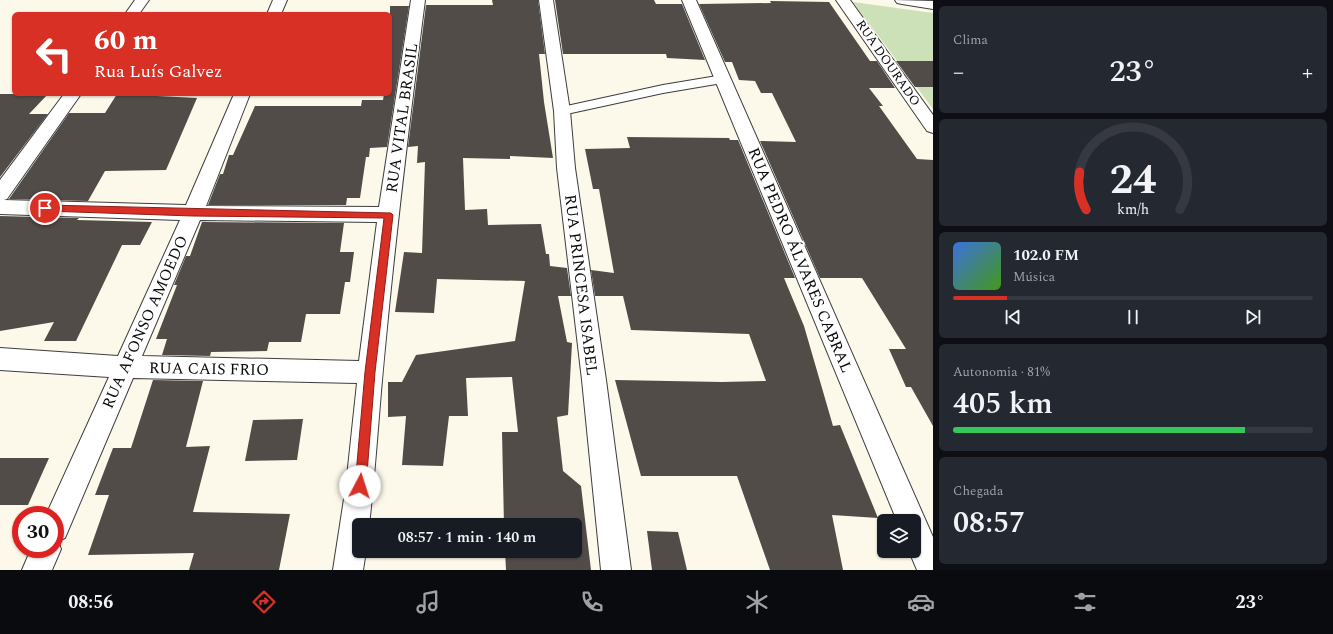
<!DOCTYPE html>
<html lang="pt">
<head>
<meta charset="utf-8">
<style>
	:root { --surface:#171b24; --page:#242831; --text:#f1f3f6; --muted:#9ea1a6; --line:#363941; --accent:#d93025 }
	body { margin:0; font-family:Spectral,serif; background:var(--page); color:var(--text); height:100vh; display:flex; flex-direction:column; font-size:15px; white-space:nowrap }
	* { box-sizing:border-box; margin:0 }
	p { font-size:13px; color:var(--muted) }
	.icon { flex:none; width:22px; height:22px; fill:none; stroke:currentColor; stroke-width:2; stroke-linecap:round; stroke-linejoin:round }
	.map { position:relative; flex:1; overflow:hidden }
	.details { display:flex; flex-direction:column; gap:6px; padding:6px; background:#0d0f14; width:400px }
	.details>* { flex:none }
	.top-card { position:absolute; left:12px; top:12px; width:380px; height:84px; border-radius:6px; box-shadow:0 1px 3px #0004; background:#d93025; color:#fff; overflow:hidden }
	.buttons { position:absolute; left:877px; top:514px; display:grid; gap:8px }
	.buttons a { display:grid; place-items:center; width:44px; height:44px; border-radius:6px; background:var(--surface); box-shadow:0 1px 3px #0004; font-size:20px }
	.speed { position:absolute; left:12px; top:506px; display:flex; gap:8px; font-size:20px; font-weight:700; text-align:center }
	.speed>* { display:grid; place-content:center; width:52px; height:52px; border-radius:50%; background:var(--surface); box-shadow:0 1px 3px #0004; line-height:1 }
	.speed .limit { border:6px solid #d22; background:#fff; color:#111 }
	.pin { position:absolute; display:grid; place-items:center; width:34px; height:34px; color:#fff; margin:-17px; border:2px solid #fff; border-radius:50%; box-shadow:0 1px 4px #0007 }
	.me { position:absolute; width:44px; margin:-22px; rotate:5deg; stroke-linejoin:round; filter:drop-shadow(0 0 3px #0008) }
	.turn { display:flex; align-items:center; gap:14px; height:84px; padding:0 16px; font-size:18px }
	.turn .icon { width:52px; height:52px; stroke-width:2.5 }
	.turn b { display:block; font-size:28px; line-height:34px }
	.big { font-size:30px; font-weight:600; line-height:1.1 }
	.details .card { flex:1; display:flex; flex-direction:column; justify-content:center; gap:6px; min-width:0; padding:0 14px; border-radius:6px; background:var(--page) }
	.details .dial { align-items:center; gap:0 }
	.dial svg { height:104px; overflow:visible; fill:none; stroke:var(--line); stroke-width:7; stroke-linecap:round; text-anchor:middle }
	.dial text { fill:var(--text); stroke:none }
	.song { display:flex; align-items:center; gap:12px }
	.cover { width:48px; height:48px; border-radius:6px; background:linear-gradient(135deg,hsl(220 70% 55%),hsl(100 70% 35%)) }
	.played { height:4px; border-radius:2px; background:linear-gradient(90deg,var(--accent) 15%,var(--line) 15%) }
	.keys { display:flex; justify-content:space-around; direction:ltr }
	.heat { display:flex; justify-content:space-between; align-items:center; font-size:22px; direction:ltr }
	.charge { height:6px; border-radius:3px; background:linear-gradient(90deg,#34c759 81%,var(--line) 0) }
	.trip { position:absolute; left:352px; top:518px; width:230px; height:40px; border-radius:6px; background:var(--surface); box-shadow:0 1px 3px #0004; font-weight:600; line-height:40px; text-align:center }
	.dock { display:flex; height:64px; justify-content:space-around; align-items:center; background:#090b0e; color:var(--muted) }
	.dock .icon { width:28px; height:28px }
	.dock .current { color:var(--accent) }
	.dock b { font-size:18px; color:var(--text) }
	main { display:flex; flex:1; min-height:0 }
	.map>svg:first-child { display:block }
	.green { fill:#cde1b8 }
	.building { fill:#514c48 }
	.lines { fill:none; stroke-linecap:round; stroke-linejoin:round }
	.service-casing { stroke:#3d3d3d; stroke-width:2 }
	.minor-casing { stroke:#3d3d3d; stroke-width:2 }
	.service { fill:#fff; fill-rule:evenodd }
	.minor { fill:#fff; fill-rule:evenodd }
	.route { fill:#d93025; stroke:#8d1f18 }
	.labels { text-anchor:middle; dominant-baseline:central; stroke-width:4; stroke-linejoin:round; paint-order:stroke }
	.far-street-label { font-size:13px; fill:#0a0a0a; stroke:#fff }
	.street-label { font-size:16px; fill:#0a0a0a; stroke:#fff }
</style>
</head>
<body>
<main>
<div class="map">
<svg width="933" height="570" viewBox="0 0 933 570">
	<rect width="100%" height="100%" fill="#fcf9ea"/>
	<polygon class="green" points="853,2 933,13 933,109"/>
	<g class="building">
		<polygon points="492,0 538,0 545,54 539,54 544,102 553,158 510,156 510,159 463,158 465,210 487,209 488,225 541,224 546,254 549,254 550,266 567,268 571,296 558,296 567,342 572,343 568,415 557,417 563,471 581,486 591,570 506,570 505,551 575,551 575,525 504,525 502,432 518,432 512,377 466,378 468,416 449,416 443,466 402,465 406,416 388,417 388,382 402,382 416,355 515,341 525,281 437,279 434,313 395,312 404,252 422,253 425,162 417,163 418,146 408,147 426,5 493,5"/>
		<polygon points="555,0 654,0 656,4 682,4 705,60 667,58 666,54 563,54"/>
		<polygon points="770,1 829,2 870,61 877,61 895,88 869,88 883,106 879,106 917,159 933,160 933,426 911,387 906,387 889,349 906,349 862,278 820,278 760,141 796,142 772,93 761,93 755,81 739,80 732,62 725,62 699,4 771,3"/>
		<polygon points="390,6 409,6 387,147 370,148 369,157 366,157 360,198 347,198 346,205 208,205 220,174 223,174 229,155 233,155 255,106 361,106 362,100 383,100 384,94 390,94"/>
		<polygon points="896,61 933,61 933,87 915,87"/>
		<polygon points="0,94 48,94 29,114 48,114 0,177"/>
		<polygon points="117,94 197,98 166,170 105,171 88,201 9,199 69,113 105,113"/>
		<polygon points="627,137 729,138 730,140 738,140 795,278 784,278 804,326 833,426 840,425 878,518 832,515 843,570 770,570 737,476 641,476 615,380 722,382 766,381 749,334 631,330 623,296 595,296 591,270 614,273 599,189 593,189 585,149 630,148"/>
		<polygon points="0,216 79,218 77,220 152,222 140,245 122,245 76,341 44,341 54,322 0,331"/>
		<polygon points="202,222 344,223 340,252 354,252 350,282 345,282 340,314 306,314 301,342 269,342 267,351 211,352 210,356 162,355 167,339 156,339 177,285 174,285 186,256 190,256"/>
		<polygon points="153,380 203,381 186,447 210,446 193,512 290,514 279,570 189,570 194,553 88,555 109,495 95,495 113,448 131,448"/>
		<polygon points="303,419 297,460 245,461 253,420"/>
		<polygon points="0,458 49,458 28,505 0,505"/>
		<polygon points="647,531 678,532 687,570 652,570"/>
	</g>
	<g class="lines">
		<defs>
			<polygon id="service" points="723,75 728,76 730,79 728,82 663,93 562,115 557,114 555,111 557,108 562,107 663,85"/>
			<g id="minor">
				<polygon points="135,0 149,0 139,14 125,14"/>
				<polygon points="273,0 287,0 281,14 267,14"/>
				<path d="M411,0h14c-15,116 -29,232 -40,348 -6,59 -9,118 -16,177h-10v26h7l-3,19h-30l13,-84 11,-103 -224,-5 -68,160 -7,3 3,8 -9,21h-30l9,-21h24v-34h-9l63,-138 -109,-7v-22l118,8 62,-136 -180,-6v-34l64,-86h17l-74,105 -3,1 182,5 48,-111h16l-44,112 173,1zM200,220l177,2 -18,139 -217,-5z"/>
				<polygon points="539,0 553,0 570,111 575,168 606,380 631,570 601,570 582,380 557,168 554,111"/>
				<polygon points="682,0 696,0 933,537 933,570 917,570 909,551 914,551 914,521 897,521"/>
				<polygon points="836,0 850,0 933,115 933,133 927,131"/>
				<polygon points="895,0 933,1 933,9 902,4 897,3"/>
			</g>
		</defs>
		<use href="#service" class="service-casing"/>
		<use href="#minor" class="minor-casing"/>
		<use href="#service" class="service"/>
		<use href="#minor" class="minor"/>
	</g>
	<polygon class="route" points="45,205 391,213 393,215 375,372 366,486 364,490 360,492 356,490 355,486 365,372 384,218 193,216 45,211 41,208"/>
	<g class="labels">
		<g class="far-street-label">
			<text transform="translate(888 63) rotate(55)">RUA DOURADO</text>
		</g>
		<g class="street-label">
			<text transform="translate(402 118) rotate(-82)">RUA VITAL BRASIL</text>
			<text transform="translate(800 260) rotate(67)">RUA PEDRO ÁLVARES CABRAL</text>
			<text transform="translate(581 285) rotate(83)">RUA PRINCESA ISABEL</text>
			<text transform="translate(145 322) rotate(-66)">RUA AFONSO AMOEDO</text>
			<text transform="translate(209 369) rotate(1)">RUA CAIS FRIO</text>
		</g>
	</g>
</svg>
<div class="buttons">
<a><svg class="icon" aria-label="layers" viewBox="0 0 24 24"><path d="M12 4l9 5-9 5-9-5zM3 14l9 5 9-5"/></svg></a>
</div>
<div class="speed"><div class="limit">30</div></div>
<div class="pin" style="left:45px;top:208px;background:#d93025"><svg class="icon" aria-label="arrive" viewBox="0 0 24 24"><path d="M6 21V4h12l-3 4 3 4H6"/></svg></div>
<svg class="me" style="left:360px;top:486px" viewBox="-20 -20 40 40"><circle r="19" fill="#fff"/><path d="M0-13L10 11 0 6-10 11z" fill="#d93025"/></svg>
<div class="trip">08:57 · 1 min · 140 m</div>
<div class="top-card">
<div class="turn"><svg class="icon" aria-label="left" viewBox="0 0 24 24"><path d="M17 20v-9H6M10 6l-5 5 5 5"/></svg><div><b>60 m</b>Rua Luís Galvez</div></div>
</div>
</div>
<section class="details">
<div class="card"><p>Clima</p>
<div class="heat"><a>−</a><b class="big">23°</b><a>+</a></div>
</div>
<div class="card dial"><svg viewBox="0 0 100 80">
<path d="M14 69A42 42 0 1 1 86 69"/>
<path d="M14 69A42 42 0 0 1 9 40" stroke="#d93025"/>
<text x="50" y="56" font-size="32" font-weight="700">24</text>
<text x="50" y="72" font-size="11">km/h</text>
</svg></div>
<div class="card">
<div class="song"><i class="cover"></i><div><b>102.0 FM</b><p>Música</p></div></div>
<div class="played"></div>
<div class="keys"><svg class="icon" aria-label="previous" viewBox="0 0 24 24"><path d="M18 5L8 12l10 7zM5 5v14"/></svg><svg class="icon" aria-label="pause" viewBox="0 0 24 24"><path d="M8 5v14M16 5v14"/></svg><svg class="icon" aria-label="next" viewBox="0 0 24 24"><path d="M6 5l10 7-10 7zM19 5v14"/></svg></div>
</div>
<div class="card"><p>Autonomia · 81%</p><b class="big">405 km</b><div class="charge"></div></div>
<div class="card"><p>Chegada</p><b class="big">08:57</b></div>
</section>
</main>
<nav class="dock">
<b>08:56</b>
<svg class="icon current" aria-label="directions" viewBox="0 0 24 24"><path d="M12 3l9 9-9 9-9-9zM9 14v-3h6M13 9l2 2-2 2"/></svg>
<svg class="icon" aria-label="music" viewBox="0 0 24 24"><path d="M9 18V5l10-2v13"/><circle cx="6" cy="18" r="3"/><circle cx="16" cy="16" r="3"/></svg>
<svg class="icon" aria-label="phone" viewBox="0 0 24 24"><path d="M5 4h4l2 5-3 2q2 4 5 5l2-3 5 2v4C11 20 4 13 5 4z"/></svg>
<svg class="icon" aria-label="climate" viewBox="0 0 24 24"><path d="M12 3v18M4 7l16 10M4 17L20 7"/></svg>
<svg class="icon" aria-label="car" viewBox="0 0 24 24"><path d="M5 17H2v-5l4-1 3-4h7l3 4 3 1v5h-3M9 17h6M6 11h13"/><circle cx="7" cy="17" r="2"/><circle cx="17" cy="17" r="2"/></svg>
<svg class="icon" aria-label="filters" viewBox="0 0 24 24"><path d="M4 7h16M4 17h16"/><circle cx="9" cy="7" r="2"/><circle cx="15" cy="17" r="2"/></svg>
<b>23°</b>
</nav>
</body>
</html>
